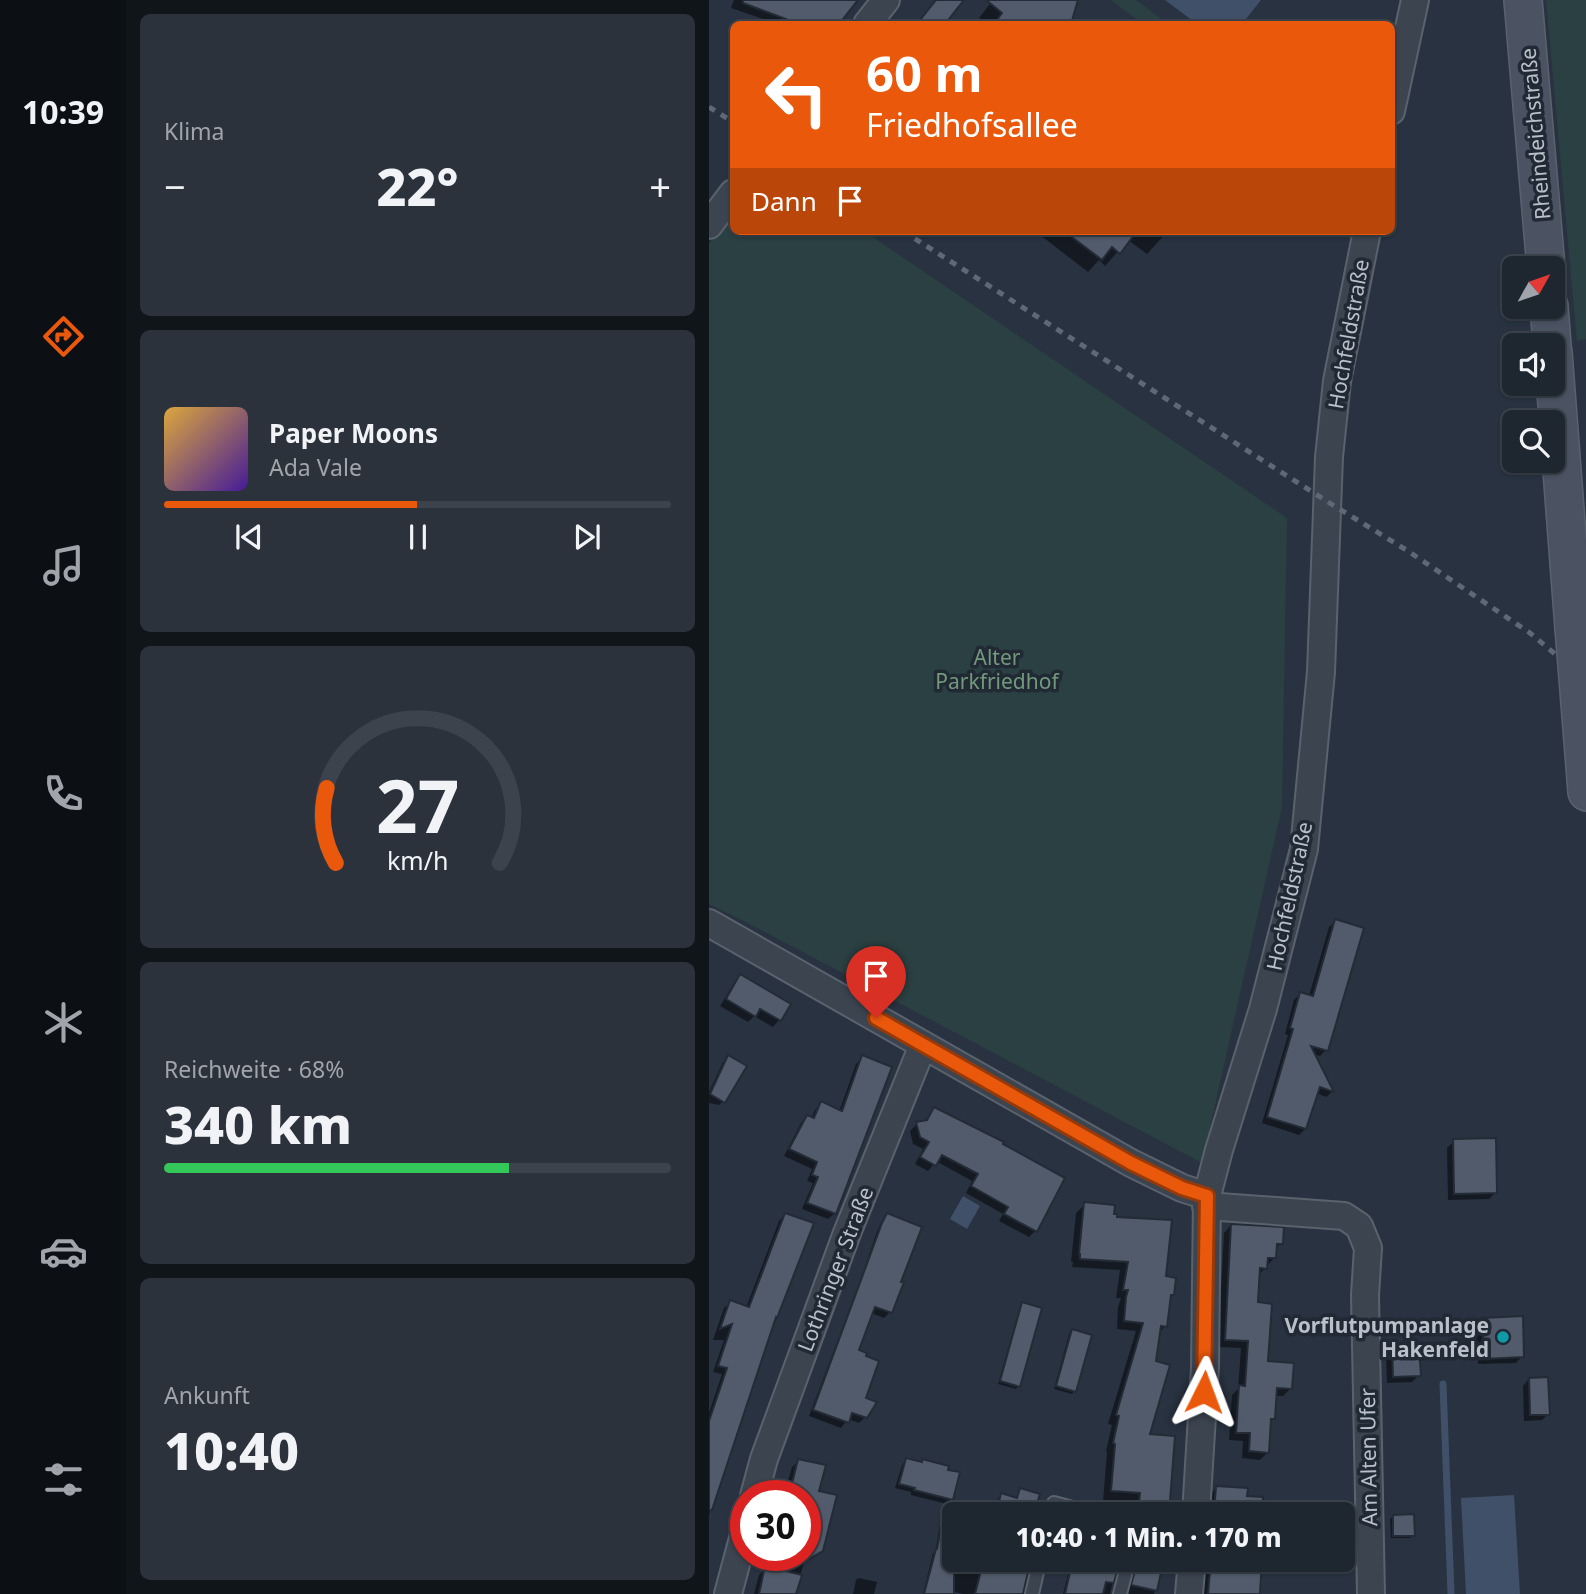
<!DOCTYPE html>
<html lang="de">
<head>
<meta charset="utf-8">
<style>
	:root { --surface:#1e2630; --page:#2b323c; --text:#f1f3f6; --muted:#a1a5ab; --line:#3c434c; --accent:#ea580c }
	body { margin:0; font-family:"Noto Sans",sans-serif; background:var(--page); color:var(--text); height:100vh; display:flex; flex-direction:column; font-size:26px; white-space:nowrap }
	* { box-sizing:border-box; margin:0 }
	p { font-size:23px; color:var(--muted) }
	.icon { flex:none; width:38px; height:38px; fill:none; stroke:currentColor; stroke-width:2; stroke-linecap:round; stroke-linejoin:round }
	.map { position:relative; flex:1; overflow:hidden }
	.drawer { display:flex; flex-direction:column; gap:14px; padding:14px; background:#10151a; width:583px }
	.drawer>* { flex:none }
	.banner { position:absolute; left:21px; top:21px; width:665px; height:214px; border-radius:10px; box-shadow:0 2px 5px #0004,0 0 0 2px var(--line); background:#ea580c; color:#fff; overflow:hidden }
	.needle { width:46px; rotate:50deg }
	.fabs { position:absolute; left:793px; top:256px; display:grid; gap:14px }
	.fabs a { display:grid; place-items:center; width:63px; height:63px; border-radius:10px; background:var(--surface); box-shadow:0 2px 5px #0004,0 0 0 2px var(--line); font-size:35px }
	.speed { position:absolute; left:21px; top:1480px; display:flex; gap:14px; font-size:35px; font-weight:700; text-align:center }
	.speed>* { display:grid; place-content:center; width:91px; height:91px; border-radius:50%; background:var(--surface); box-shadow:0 2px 5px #0004,0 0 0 2px var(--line); line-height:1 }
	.speed .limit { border:10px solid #d22; background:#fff; color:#111 }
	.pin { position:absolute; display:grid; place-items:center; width:60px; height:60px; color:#fff; margin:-72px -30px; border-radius:50% 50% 50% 0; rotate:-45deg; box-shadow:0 0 7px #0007 }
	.pin .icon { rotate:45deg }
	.me { position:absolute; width:77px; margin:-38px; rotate:3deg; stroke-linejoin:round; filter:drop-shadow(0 0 5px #0008) }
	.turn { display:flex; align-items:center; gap:24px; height:147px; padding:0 21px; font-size:32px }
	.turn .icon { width:91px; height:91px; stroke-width:2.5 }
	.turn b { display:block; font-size:49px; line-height:60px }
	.then { display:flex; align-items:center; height:66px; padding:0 21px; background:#0003; gap:14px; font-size:26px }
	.big { font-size:52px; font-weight:800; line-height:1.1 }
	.drawer .widget { flex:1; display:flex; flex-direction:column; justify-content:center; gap:10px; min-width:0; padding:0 24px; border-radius:10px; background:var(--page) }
	.drawer .dial { align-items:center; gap:0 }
	.dial svg { height:182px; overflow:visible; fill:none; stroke:var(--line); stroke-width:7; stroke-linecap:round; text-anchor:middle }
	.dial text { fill:var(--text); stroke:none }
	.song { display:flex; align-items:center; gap:21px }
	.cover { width:84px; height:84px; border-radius:10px; background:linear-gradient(135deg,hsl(40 70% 55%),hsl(260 70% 35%)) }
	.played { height:7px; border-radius:4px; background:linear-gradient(90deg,var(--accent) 50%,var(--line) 50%) }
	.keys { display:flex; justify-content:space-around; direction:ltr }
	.heat { display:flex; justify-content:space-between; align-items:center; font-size:38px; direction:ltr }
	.charge { height:10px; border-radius:5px; background:linear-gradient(90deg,#34c759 68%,var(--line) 0) }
	.trip { position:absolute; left:233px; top:1502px; width:413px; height:70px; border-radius:10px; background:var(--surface); box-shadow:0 2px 5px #0004,0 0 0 2px var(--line); font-weight:800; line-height:70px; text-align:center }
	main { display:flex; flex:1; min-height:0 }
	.dock { display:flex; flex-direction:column; width:126px; justify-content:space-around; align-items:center; background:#0c0f13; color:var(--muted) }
	.dock .icon { width:49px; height:49px }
	.dock .selected { color:var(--accent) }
	.dock b { font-size:32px; color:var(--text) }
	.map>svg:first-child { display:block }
	.green { fill:#2b4042 }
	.water { fill:#405068 }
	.shadow { fill:#0007 }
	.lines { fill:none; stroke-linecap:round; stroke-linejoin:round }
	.stream { stroke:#405068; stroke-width:7 }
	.building { fill:#525b6b; stroke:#232b37; stroke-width:2 }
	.lane-casing { stroke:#5a626d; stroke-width:16 }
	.street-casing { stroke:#5a626d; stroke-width:30 }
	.secondary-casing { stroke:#5a626d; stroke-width:40 }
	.lane { stroke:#3c4450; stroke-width:12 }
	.street { stroke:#3c4450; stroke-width:26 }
	.secondary { stroke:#4b5363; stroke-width:37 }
	.rail { stroke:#5f6876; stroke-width:5; stroke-dasharray:7 7; stroke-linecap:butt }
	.secondary-bridge-casing { stroke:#5a626d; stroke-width:40; stroke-linecap:butt }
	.secondary-bridge { stroke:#4b5363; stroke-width:37 }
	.route-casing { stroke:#983908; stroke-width:18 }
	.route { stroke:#ea580c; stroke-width:12 }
	.culture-dot { fill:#0f9aa8; stroke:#212935; stroke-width:2.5 }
	.labels { text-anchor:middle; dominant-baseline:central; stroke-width:7; stroke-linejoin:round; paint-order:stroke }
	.street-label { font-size:21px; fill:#b9c0ca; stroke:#212935 }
	.park-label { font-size:21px; fill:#72997b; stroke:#212935 }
	.poi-label { font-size:21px; font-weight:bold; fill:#b9c0ca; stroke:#212935; text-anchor:end }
</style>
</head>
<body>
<main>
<nav class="dock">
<b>10:39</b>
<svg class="icon selected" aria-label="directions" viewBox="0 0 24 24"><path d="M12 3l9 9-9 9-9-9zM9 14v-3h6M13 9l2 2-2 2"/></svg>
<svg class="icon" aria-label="music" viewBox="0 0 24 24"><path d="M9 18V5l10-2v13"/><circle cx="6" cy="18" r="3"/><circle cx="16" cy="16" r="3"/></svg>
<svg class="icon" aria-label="phone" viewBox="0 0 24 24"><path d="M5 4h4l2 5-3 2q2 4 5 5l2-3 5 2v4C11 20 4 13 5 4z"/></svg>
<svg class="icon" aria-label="climate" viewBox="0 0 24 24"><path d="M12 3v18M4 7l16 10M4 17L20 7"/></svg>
<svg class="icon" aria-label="car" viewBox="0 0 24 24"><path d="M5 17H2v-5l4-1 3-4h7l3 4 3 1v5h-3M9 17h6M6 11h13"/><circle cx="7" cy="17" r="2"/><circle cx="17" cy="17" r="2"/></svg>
<svg class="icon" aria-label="filters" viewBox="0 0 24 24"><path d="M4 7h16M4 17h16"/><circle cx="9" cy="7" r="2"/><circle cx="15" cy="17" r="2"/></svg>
</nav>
<section class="drawer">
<div class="widget"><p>Klima</p>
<div class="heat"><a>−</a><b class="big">22°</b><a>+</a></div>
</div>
<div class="widget">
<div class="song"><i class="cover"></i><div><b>Paper Moons</b><p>Ada Vale</p></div></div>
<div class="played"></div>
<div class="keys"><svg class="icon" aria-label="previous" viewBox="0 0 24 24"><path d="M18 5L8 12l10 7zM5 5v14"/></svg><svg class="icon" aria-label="pause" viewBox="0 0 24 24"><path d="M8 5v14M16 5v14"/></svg><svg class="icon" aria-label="next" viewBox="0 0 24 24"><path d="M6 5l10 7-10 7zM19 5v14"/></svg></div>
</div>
<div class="widget dial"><svg viewBox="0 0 100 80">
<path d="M14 69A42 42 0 1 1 86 69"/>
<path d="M14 69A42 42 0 0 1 10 36" stroke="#ea580c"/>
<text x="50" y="56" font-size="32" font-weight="700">27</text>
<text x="50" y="72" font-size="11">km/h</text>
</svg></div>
<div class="widget"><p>Reichweite · 68%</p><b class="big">340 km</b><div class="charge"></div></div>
<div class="widget"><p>Ankunft</p><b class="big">10:40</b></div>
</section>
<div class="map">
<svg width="878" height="1594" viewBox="0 0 878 1594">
	<rect width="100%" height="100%" fill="#283240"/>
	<g class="green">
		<polygon points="402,0 427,0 459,24 434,24"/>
		<polygon points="837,0 877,0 878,339 868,341"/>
		<polygon points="24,210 24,231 155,231 578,518 573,807 493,1163 31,919 0,904 0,244"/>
	</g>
	<g class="water">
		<polygon points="456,0 552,0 533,24 488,24"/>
		<polygon points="254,1196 271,1206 258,1229 241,1219"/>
		<polygon points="805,1495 811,1594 757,1594 752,1498"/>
	</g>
	<g class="shadow">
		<polygon points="25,0 147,0 128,24 66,24 63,23 63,22 22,8"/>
		<polygon points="231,0 252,0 239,18 248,24 209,24 218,12"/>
		<polygon points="284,0 364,0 367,2 361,24 279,24 270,18"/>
		<polygon points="326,231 459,231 438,254 419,240 396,266 390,260 379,272"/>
		<polygon points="627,921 617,1050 611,1056 604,1054 623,1092 617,1097 607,1093 596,1129 590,1135 553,1123 579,1035 576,1034 585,1000 591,994 600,996 620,927"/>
		<polygon points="31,977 79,1005 70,1020 64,1027 45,1016 39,1022 11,1006 25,983"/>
		<polygon points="19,1057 16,1099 10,1105 0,1103 0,1092 14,1062"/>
		<polygon points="154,1057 126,1213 119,1219 93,1209 104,1183 98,1181 103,1169 75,1156 92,1123 98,1117 102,1119 106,1110 112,1104 130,1112 147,1064"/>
		<polygon points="225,1109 326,1231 320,1237 290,1221 294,1214 257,1193 263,1181 227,1161 219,1171 206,1164 214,1149 204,1144 201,1131 208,1124 215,1122"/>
		<polygon points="745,1141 787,1192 780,1199 739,1200 738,1148"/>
		<polygon points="376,1204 403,1216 455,1277 463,1294 460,1297 457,1326 449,1333 439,1436 458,1514 393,1514 398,1452 397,1451 403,1425 399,1424 427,1331 408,1329 409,1307 412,1298 407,1298 411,1270 363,1267 364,1262 362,1262 367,1213"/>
		<polygon points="76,1215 65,1319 0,1515 0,1413 13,1374 4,1372 15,1340 4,1340 15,1308 22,1302 37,1308 70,1221"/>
		<polygon points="179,1215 181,1312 175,1318 162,1313 148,1351 156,1417 150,1423 139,1419 132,1428 100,1416 153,1276 168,1231 173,1221"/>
		<polygon points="522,1225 572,1243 566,1250 566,1257 549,1276 547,1304 557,1363 582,1388 574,1396 566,1396 564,1418 561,1422 559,1452 551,1460 533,1458 534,1441 520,1440 523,1395 529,1389 532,1348 509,1347 515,1233"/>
		<polygon points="314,1304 309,1386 307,1389 289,1384 311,1307"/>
		<polygon points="774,1319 813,1356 807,1363 769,1364 767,1326"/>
		<polygon points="363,1331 365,1391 363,1394 345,1389 360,1334"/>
		<polygon points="684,1346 710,1375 703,1382 678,1383 677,1352"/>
		<polygon points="820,1379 839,1414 833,1420 815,1421 814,1386"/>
		<polygon points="197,1460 243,1499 238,1504 202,1495 202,1492 186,1488 193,1465"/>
		<polygon points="90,1461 108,1492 113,1550 105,1557 95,1563 85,1594 45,1594 50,1575 55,1570 59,1556 96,1556 96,1496 75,1496 83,1467"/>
		<polygon points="507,1488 537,1498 551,1514 499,1514 501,1495"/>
		<polygon points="311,1490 325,1514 286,1514 289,1498 292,1495 307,1499"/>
		<polygon points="237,1508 263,1514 245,1514 245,1559 320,1559 298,1594 254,1594 238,1590 237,1594 214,1594 224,1553 226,1552 234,1510"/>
		<polygon points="684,1516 704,1536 701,1538 682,1538 681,1519"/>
		<polygon points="363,1559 409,1559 401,1594 354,1594"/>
		<polygon points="425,1559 454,1559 445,1594 419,1594 427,1564"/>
		<polygon points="496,1559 552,1559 549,1594 493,1594"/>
		<polygon points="150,1578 168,1582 165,1594 144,1594 147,1580"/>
	</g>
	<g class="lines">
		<polyline class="stream" points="734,1384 742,1594"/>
	</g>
	<g class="building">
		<polygon points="34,0 149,0 130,24 90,24 34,3"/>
		<polygon points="227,0 255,0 236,24 208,24"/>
		<polygon points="277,0 369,0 362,24 285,24 293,13"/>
		<polygon points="355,231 428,231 411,254 403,247 393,260"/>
		<polygon points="626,919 655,928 619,1051 602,1046 625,1092 611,1087 597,1129 558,1117 584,1029 581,1028 591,992 604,996"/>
		<polygon points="31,974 82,1004 72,1021 51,1009 47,1017 17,999"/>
		<polygon points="19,1055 38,1066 16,1103 1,1094"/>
		<polygon points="153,1055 183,1067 127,1214 98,1203 109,1177 103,1175 108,1162 80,1149 98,1115 105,1118 112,1101 133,1111"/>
		<polygon points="225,1107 295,1142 294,1144 356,1178 328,1232 295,1214 299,1207 262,1186 269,1174 233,1155 227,1166 211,1157 220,1142 211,1137 207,1122 218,1120"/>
		<polygon points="787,1138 788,1193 745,1194 744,1139"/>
		<polygon points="375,1202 406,1205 405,1214 408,1214 408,1217 463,1220 457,1276 467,1278 465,1295 462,1295 458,1327 452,1326 447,1361 461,1365 441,1434 466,1436 460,1514 429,1514 431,1493 402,1491 406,1444 404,1443 410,1416 407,1415 434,1323 415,1321 417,1297 419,1290 414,1290 419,1262 371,1259 371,1254 370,1254"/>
		<polygon points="76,1213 105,1223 68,1318 67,1317 3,1510 0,1510 0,1421 18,1368 9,1366 23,1324 11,1329 21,1300 40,1307"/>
		<polygon points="178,1213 213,1227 192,1282 195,1282 183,1313 166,1307 150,1350 158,1353 157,1356 170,1361 157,1398 168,1402 158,1418 143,1413 140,1423 104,1410 173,1223"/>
		<polygon points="522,1224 575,1227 574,1244 568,1244 567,1258 559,1258 558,1269 551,1268 549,1302 563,1304 559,1361 585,1363 583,1389 568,1388 566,1419 562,1419 560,1453 540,1451 541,1433 527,1433 530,1385 536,1386 539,1341 516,1340"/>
		<polygon points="313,1302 333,1308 311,1387 291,1381"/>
		<polygon points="814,1316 815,1357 775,1359 773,1318"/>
		<polygon points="363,1329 383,1335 367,1392 347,1386"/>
		<polygon points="710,1343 712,1376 684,1377 683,1344"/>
		<polygon points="839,1377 841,1415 821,1415 820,1378"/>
		<polygon points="197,1458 213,1462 213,1459 240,1466 239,1470 251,1472 244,1500 205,1490 206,1488 190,1484"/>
		<polygon points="89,1459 117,1465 110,1491 128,1495 114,1551 96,1561 96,1496 80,1496"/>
		<polygon points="507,1486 539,1488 538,1496 554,1497 553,1514 505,1514"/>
		<polygon points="311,1488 331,1494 328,1503 336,1505 334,1514 287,1514 292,1493 308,1498"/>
		<polygon points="236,1507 245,1508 245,1594 215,1594 227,1549 228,1549"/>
		<polygon points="705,1514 706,1536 684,1536 684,1515"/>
		<polygon points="275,1559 322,1559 314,1594 266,1594"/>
		<polygon points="364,1559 411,1559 405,1583 397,1582 394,1594 356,1594"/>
		<polygon points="429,1559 455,1559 448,1591 422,1585"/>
		<polygon points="502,1559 553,1559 551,1594 499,1594"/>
		<polygon points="56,1566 93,1575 87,1594 50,1594"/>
	</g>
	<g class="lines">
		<defs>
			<g id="lane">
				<polyline points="343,1514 345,1503 386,1514"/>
				<polyline points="323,1594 331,1559"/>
				<polyline points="411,1594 420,1559"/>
			</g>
			<g id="street">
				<polyline points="158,24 177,0"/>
				<polyline points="682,111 706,0"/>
				<polyline points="0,225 24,193"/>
				<polyline points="0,923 422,1163 473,1188 498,1196"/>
				<polyline points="497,1206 635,1216 650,1226 659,1248 656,1295 662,1594"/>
				<polyline points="45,1496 55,1459 138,1233 214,1045"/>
				<polyline points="487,1514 496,1367 498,1196 510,1150 554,1009 595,849 612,672 620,457 628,381 658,231"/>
				<polyline points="19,1594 37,1527"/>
				<polyline points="480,1594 483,1559"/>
			</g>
			<g id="secondary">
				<polyline points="814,0 837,268"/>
				<polyline points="840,306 843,345"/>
				<polyline points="844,352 865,628"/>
				<polyline points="874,741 878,792"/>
			</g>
		</defs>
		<use href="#lane" class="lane-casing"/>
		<use href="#street" class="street-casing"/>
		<use href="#secondary" class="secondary-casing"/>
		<use href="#lane" class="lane"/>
		<use href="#street" class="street"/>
		<use href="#secondary" class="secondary"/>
		<g class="rail">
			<polyline points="0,107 24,122"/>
			<polyline points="194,231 619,502 699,551 821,633 878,681"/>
		</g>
		<defs>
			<polyline id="secondary-bridge" points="865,628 874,741"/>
		</defs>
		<use href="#secondary-bridge" class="secondary-bridge-casing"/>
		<use href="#secondary-bridge" class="secondary-bridge"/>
	</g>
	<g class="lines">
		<defs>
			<polyline id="route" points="167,1018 422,1163 473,1188 498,1196 495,1392"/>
		</defs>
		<use href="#route" class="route-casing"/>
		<use href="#route" class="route"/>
	</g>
	<circle class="culture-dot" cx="794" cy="1337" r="7"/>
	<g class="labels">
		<g class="street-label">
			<text transform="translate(826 134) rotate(-95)">Rheindeichstraße</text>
			<text transform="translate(639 334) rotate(-80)">Hochfeldstraße</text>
			<text transform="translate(580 896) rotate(-78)">Hochfeldstraße</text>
			<text transform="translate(126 1269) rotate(-69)">Lothringer Straße</text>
			<text transform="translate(659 1457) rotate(-91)">Am Alten Ufer</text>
		</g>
		<g class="park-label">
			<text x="288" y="657">Alter<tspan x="288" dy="24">Parkfriedhof</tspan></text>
		</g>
		<g class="poi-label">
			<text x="780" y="1325">Vorflutpumpanlage<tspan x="780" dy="24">Hakenfeld</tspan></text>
		</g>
	</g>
</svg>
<div class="fabs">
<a><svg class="needle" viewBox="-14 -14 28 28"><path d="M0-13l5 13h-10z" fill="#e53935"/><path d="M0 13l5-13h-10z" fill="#a1a5ab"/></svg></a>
<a><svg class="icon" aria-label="sound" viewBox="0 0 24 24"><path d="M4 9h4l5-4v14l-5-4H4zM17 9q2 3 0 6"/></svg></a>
<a><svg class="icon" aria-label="search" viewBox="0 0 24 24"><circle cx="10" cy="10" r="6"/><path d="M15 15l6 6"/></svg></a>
</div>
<div class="speed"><div class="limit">30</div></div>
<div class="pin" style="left:167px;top:1018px;background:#d93025"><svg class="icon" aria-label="arrive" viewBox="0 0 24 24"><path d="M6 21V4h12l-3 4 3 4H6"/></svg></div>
<svg class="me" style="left:495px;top:1392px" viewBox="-20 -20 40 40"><path d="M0-17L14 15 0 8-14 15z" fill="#ea580c" stroke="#fff" stroke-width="4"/></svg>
<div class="trip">10:40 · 1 Min. · 170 m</div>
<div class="banner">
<div class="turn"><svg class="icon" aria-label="left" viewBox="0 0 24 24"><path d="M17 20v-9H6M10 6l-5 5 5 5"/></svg><div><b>60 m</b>Friedhofsallee</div></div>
<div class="then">Dann<svg class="icon" aria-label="arrive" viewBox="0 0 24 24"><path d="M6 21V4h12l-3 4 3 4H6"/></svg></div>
</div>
</div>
</main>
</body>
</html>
